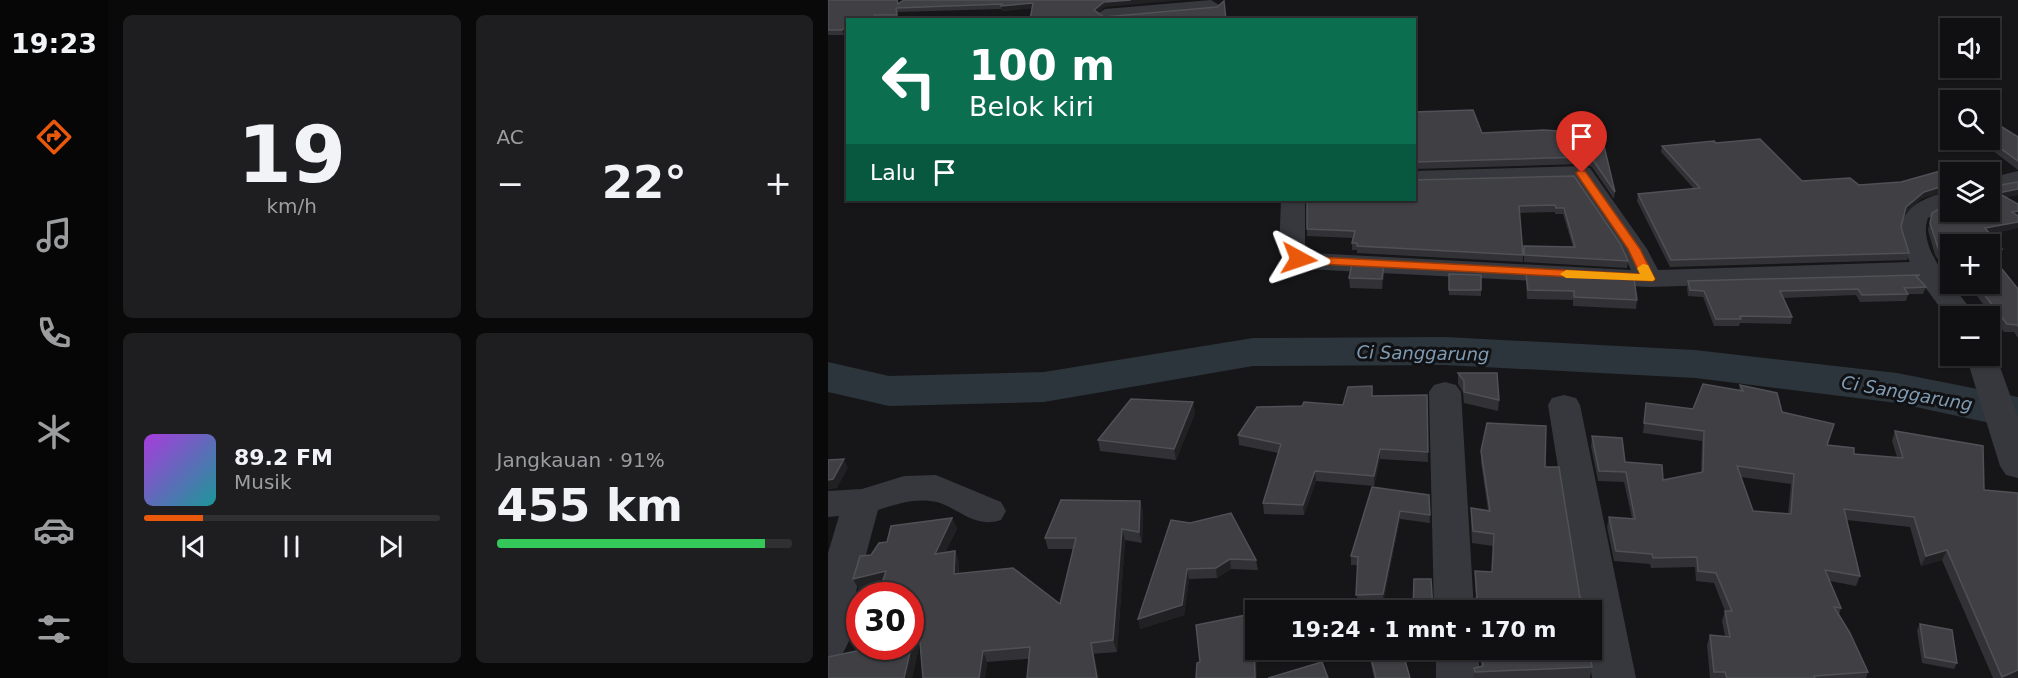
<!DOCTYPE html>
<html lang="id">
<head>
<meta charset="utf-8">
<style>
	:root { --surface:#101012; --page:#1e1e20; --text:#f1f3f6; --muted:#9c9d9f; --line:#303032; --accent:#ea580c }
	body { margin:0; font-family:"DejaVu Sans",sans-serif; background:var(--page); color:var(--text); height:100vh; display:flex; flex-direction:column; font-size:22px; white-space:nowrap }
	* { box-sizing:border-box; margin:0 }
	p { font-size:20px; color:var(--muted) }
	.icon { flex:none; width:33px; height:33px; fill:none; stroke:currentColor; stroke-width:2; stroke-linecap:round; stroke-linejoin:round }
	.map { position:relative; flex:1; overflow:hidden }
	.details { display:flex; flex-direction:column; gap:15px; padding:15px; background:#09090a; width:720px }
	.details>* { flex:none }
	.hud { position:absolute; left:18px; top:18px; width:570px; height:183px; border-radius:0px; box-shadow:0 2px 4px #0004,0 0 0 2px var(--line); background:#0b6e4f; color:#fff; overflow:hidden }
	.controls { position:absolute; left:1112px; top:18px; display:grid; gap:12px }
	.controls a { display:grid; place-items:center; width:60px; height:60px; border-radius:0px; background:var(--surface); box-shadow:0 2px 4px #0004,0 0 0 2px var(--line); font-size:30px }
	.speed { position:absolute; left:18px; top:582px; display:flex; gap:12px; font-size:30px; font-weight:700; text-align:center }
	.speed>* { display:grid; place-content:center; width:78px; height:78px; border-radius:50%; background:var(--surface); box-shadow:0 2px 4px #0004,0 0 0 2px var(--line); line-height:1 }
	.speed .limit { border:9px solid #d22; background:#fff; color:#111 }
	.pin { position:absolute; display:grid; place-items:center; width:51px; height:51px; color:#fff; margin:-62px -26px; border-radius:50% 50% 50% 0; rotate:-45deg; box-shadow:0 0 6px #0007 }
	.pin .icon { rotate:45deg }
	.me { position:absolute; width:66px; margin:-33px; rotate:95deg; stroke-linejoin:round; filter:drop-shadow(0 0 4px #0008) }
	.turn { display:flex; align-items:center; gap:21px; height:126px; padding:0 24px; font-size:27px }
	.turn .icon { width:78px; height:78px; stroke-width:2.5 }
	.turn b { display:block; font-size:42px; line-height:51px }
	.then { display:flex; align-items:center; height:57px; padding:0 24px; background:#0003; gap:12px; font-size:22px }
	.big { font-size:45px; font-weight:800; line-height:1.1 }
	.details .card { flex:1; display:flex; flex-direction:column; justify-content:center; gap:9px; min-width:0; padding:0 21px; border-radius:9px; background:var(--page) }
	.details .dial { align-items:center; gap:0 }
	.dial b { font-size:78px; line-height:1 }
	.song { display:flex; align-items:center; gap:18px }
	.cover { width:72px; height:72px; border-radius:9px; background:linear-gradient(135deg,hsl(280 70% 55%),hsl(180 70% 35%)) }
	.played { height:6px; border-radius:3px; background:linear-gradient(90deg,var(--accent) 20%,var(--line) 20%) }
	.keys { display:flex; justify-content:space-around; direction:ltr }
	.heat { display:flex; justify-content:space-between; align-items:center; font-size:33px; direction:ltr }
	.charge { height:9px; border-radius:4px; background:linear-gradient(90deg,#34c759 91%,var(--line) 0) }
	.details .tiles { flex:1; display:grid; gap:15px; grid-template-columns:repeat(2,1fr) }
	.trip { position:absolute; left:417px; top:600px; width:357px; height:60px; border-radius:0px; background:var(--surface); box-shadow:0 2px 4px #0004,0 0 0 2px var(--line); font-weight:800; line-height:60px; text-align:center }
	main { display:flex; flex:1; min-height:0 }
	.menu { display:flex; flex-direction:column; width:108px; justify-content:space-around; align-items:center; background:#060607; color:var(--muted) }
	.menu .icon { width:42px; height:42px }
	.menu .current { color:var(--accent) }
	.menu b { font-size:27px; color:var(--text) }
	.map>svg:first-child { display:block }
	.lines { fill:none; stroke-linecap:round; stroke-linejoin:round }
	.river { fill:#2c353c; fill-rule:evenodd }
	.minor { fill:#37383d; fill-rule:evenodd }
	.wall { fill:#323236; fill-rule:evenodd }
	.shaded-wall { fill:#212124 }
	.building { fill:#3f3f44; stroke:#4f5156; stroke-width:1.5; fill-rule:evenodd }
	.route { fill:#ea580c; stroke:#983908; stroke-width:1.5 }
	.slow { fill:#f59e0b }
	.labels { text-anchor:middle; dominant-baseline:central; stroke-width:6; stroke-linejoin:round; paint-order:stroke }
	.water-label { font-size:18px; font-style:italic; fill:#7f9bb3; stroke:#111113 }
</style>
</head>
<body>
<main>
<nav class="menu">
<b>19:23</b>
<svg class="icon current" aria-label="directions" viewBox="0 0 24 24"><path d="M12 3l9 9-9 9-9-9zM9 14v-3h6M13 9l2 2-2 2"/></svg>
<svg class="icon" aria-label="music" viewBox="0 0 24 24"><path d="M9 18V5l10-2v13"/><circle cx="6" cy="18" r="3"/><circle cx="16" cy="16" r="3"/></svg>
<svg class="icon" aria-label="phone" viewBox="0 0 24 24"><path d="M5 4h4l2 5-3 2q2 4 5 5l2-3 5 2v4C11 20 4 13 5 4z"/></svg>
<svg class="icon" aria-label="climate" viewBox="0 0 24 24"><path d="M12 3v18M4 7l16 10M4 17L20 7"/></svg>
<svg class="icon" aria-label="car" viewBox="0 0 24 24"><path d="M5 17H2v-5l4-1 3-4h7l3 4 3 1v5h-3M9 17h6M6 11h13"/><circle cx="7" cy="17" r="2"/><circle cx="17" cy="17" r="2"/></svg>
<svg class="icon" aria-label="filters" viewBox="0 0 24 24"><path d="M4 7h16M4 17h16"/><circle cx="9" cy="7" r="2"/><circle cx="15" cy="17" r="2"/></svg>
</nav>
<section class="details">
<div class="tiles">
<div class="card dial"><b>19</b><p>km/h</p></div>
<div class="card"><p>AC</p>
<div class="heat"><a>−</a><b class="big">22°</b><a>+</a></div>
</div>
<div class="card">
<div class="song"><i class="cover"></i><div><b>89.2 FM</b><p>Musik</p></div></div>
<div class="played"></div>
<div class="keys"><svg class="icon" aria-label="previous" viewBox="0 0 24 24"><path d="M18 5L8 12l10 7zM5 5v14"/></svg><svg class="icon" aria-label="pause" viewBox="0 0 24 24"><path d="M8 5v14M16 5v14"/></svg><svg class="icon" aria-label="next" viewBox="0 0 24 24"><path d="M6 5l10 7-10 7zM19 5v14"/></svg></div>
</div>
<div class="card"><p>Jangkauan · 91%</p><b class="big">455 km</b><div class="charge"></div></div>
</div>
</section>
<div class="map">
<svg width="1190" height="678" viewBox="0 0 1190 678">
	<rect width="100%" height="100%" fill="#161618"/>
	<g class="lines">
		<polygon class="river" points="617,337 867,350 1069,373 1190,397 1190,429 1069,403 867,378 617,365 425,366 216,402 61,406 0,392 0,362 61,376 216,372 425,338"/>
		<g class="minor">
			<polygon points="383,0 391,5 389,9 277,19 269,14 277,9"/>
			<path d="M754,166l8,2 57,81 11,21 252,-8c-22,-43 -2,-61 40,-71v15l-22,12c-12,31 30,73 48,98h-26v5l-31,-42 -270,8 -344,-18 -9,-2 -17,-14 2,-53h24v50l6,3 320,17 -10,-21 -46,-69 -161,5v-14z"/>
			<polygon points="1190,171 1190,185 1161,192 1161,178"/>
			<polygon points="1161,349 1168,356 1190,417 1190,478 1178,475 1172,466 1138,356 1161,356"/>
			<polygon points="617,382 628,385 633,392 646,610 606,610 601,392 606,385"/>
			<polygon points="736,395 748,398 752,405 808,678 764,678 760,650 764,650 764,610 753,610 720,405 724,398"/>
			<path d="M108,475l65,27 5,9 -5,9c-30,10 -45,-17 -71,-19 -19,-2 -35,4 -52,9l-24,89 -5,42 -6,12 -15,5v-105l11,-37 -11,1v-26l34,-2 42,-13z"/>
			<polygon points="608,650 650,650 652,678 608,678"/>
		</g>
	</g>
	<g class="wall">
		<polygon points="0,0 70,4 76,0 277,7 270,12 276,17 398,20 202,20 204,8 174,11 173,9 69,12 70,20 20,20 16,35 0,35"/>
		<polygon points="586,112 654,133 762,147 787,192 786,199 764,167 754,164 586,169"/>
		<polygon points="1190,137 1190,170 1151,140 1161,140"/>
		<polygon points="932,139 974,181 1022,178 1031,185 1073,182 1123,168 1155,164 1165,169 1161,176 1162,187 1189,182 1190,182 1190,195 1178,197 1190,204 1190,228 1162,234 1174,249 1172,256 1163,256 1190,289 1190,338 1186,332 1176,332 1140,284 1161,284 1161,244 1122,244 1122,278 1107,255 1100,230 1104,213 1122,202 1122,212 1161,212 1161,172 1122,172 1122,190 1094,198 1077,213 1073,227 1081,253 1079,260 842,267 809,201 810,194 866,189 833,152 834,146 886,141 888,143"/>
		<polygon points="746,176 800,261 799,268 696,262 696,246 745,247 735,214 727,214 727,212 691,213 695,255 695,262 529,253 529,250 524,250 524,243 525,238 479,236 479,229"/>
		<polygon points="621,274 653,275 653,296 621,295"/>
		<polygon points="698,274 809,300 808,309 745,306 745,300 699,299 698,283"/>
		<polygon points="556,275 554,289 522,288 521,278"/>
		<polygon points="1091,279 1098,287 1095,294 1080,294 1078,301 1032,302 1028,295 955,298 964,317 963,324 912,323 911,326 886,326 875,297 860,296 859,288 860,281"/>
		<polygon points="630,373 671,400 670,411 636,403 635,392 630,384"/>
		<path d="M912,385l42,27 45,33 27,9 43,3 -5,-16 3,-10 89,59 34,188h-25l-51,-118 -21,6 -11,-39 -63,-7 13,56 -4,10 -26,-5 11,27 -2,7 29,57 -2,6h-156l-3,-33 3,-10 15,1 -3,-15 3,-10 -11,-28 -18,-2 -1,-14 -44,1 -1,-4 -36,-3 -7,-34 2,-10 23,1 -8,-36 -26,-1 -7,-35 1,-10 33,26 38,18 38,-7 1,-32 -59,-8 3,-30 47,6 46,-18zM913,477l50,7 -3,30 -35,-3z"/>
		<polygon points="599,395 600,462 552,459 546,486 488,481 476,515 436,514 435,503 450,453 411,445 410,435 474,406 515,405 544,396"/>
		<polygon points="367,413 348,460 272,451 270,440"/>
		<polygon points="653,451 717,467 752,598 760,610 764,610 640,610 640,600 648,598 647,571 664,572 665,546 644,543 643,520 643,508 660,510 653,462"/>
		<polygon points="544,487 601,495 602,523 572,519 555,603 529,604 529,565 523,565 523,556"/>
		<polygon points="312,501 315,512 314,543 297,540 289,652 159,662 157,678 95,678 92,642 84,678 33,650 54,584 31,590 43,555 59,542 124,518 129,529 117,552 127,551 131,562 131,574 232,604 245,549 220,549 217,538"/>
		<polygon points="343,520 428,560 430,570 403,569 389,578 361,579 356,615 312,629"/>
		<polygon points="1092,624 1129,663 1126,669 1094,663 1089,630"/>
		<polygon points="540,650 574,650 582,678 546,678"/>
		<polygon points="651,650 761,650 764,667 762,678 646,678 646,668 653,666 652,650"/>
	</g>
	<g class="shaded-wall">
		<polygon points="303,0 356,0 277,7 267,15 266,10 276,2"/>
		<polygon points="205,3 206,8 174,11 173,6"/>
		<polygon points="47,15 49,20 42,20"/>
		<polygon points="20,25 20,31 16,35 14,30"/>
		<polygon points="1122,184 1122,190 1094,198 1076,213 1078,207 1096,192"/>
		<polygon points="1190,189 1190,195 1167,199 1170,193"/>
		<polygon points="1190,211 1190,217 1184,212"/>
		<polygon points="1190,222 1190,228 1155,235 1157,228"/>
		<polygon points="556,265 556,275 554,289 554,279"/>
		<polygon points="365,402 367,413 348,460 346,449"/>
		<polygon points="552,449 552,459 546,486 546,476"/>
		<polygon points="16,459 20,468 9,488 0,490 0,480"/>
		<polygon points="487,471 488,481 476,515 475,505"/>
		<polygon points="312,501 315,512 314,543 311,532"/>
		<polygon points="572,511 572,519 555,603 555,594"/>
		<polygon points="124,518 129,529 111,565 107,554"/>
		<polygon points="294,529 297,540 289,652 285,640"/>
		<polygon points="1119,550 1114,560 1093,566 1098,556"/>
		<polygon points="127,551 131,562 130,586 126,574"/>
		<polygon points="402,559 403,569 389,578 388,568"/>
		<polygon points="359,569 361,579 356,615 312,629 310,619"/>
		<polygon points="58,571 63,582 31,590 25,579"/>
		<polygon points="90,618 95,629 84,678 76,678"/>
		<polygon points="426,638 428,638 429,678 427,678"/>
		<polygon points="263,643 266,654 271,678 269,678"/>
		<polygon points="155,651 159,662 157,678 151,678"/>
		<polygon points="1190,670 1190,678 1173,678 1174,677"/>
	</g>
	<g class="building">
		<polygon points="0,0 69,0 70,4 76,0 303,0 276,2 266,10 276,17 389,7 396,1 398,20 202,20 205,3 173,6 174,4 68,8 69,15 47,15 42,20 20,20 20,25 14,30 0,30"/>
		<polygon points="645,110 654,133 716,130 756,133 762,147 776,146 787,192 765,160 755,157 586,162 586,112"/>
		<polygon points="1161,119 1190,137 1190,161 1161,140"/>
		<polygon points="932,139 974,181 1022,178 1031,185 1073,182 1123,168 1155,164 1165,169 1161,172 1162,187 1189,182 1190,182 1190,189 1170,193 1190,204 1190,211 1184,212 1190,216 1190,222 1157,228 1174,249 1161,249 1161,244 1122,244 1122,267 1110,248 1102,223 1104,213 1122,202 1122,212 1161,212 1161,172 1122,172 1122,184 1096,192 1078,207 1073,227 1081,253 843,260 810,194 872,188 834,146 886,141 888,143"/>
		<polygon points="746,176 792,243 800,261 696,255 696,246 747,247 736,208 728,208 727,205 691,206 695,255 529,246 529,243 524,243 527,231 479,229 479,200 586,200 586,180"/>
		<polygon points="1161,253 1190,289 1190,326 1189,325 1179,324 1148,284 1161,284"/>
		<polygon points="524,264 556,265 554,279 521,278"/>
		<polygon points="621,274 653,275 653,290 621,290"/>
		<polygon points="698,274 806,279 809,300 746,297 746,291 700,290"/>
		<polygon points="1092,275 1088,276 1098,287 1076,288 1080,294 1034,295 1030,289 952,291 964,317 912,316 913,319 888,319 876,291 862,290 860,281"/>
		<polygon points="630,373 669,373 671,400 636,392 636,381"/>
		<path d="M875,384l40,7 -3,-6 37,8 5,19 52,12 -7,21 27,3v6l49,4 -8,-27 88,15 1,44 34,3v177l-16,7 -55,-127 -21,6 -12,-39 -70,-8 16,67 -35,-6 16,38 -7,-1 16,26 18,39 -54,4 1,2h-88l-2,-6h-11l-4,-37 20,2 -5,-26h7l-16,-38 -18,-2 -1,-14 -44,1 -1,-4 -36,-3 -7,-34 26,2 -9,-47 -27,-1 -7,-35 30,2 3,24 37,3 1,15 40,-8 1,-41 -60,-8 2,-20 47,6zM909,466l57,8 -3,40 -38,-3z"/>
		<polygon points="544,386 544,396 599,395 600,452 552,449 546,476 487,471 475,505 435,503 453,444 410,435 429,407 474,406 476,402 515,405 520,387"/>
		<polygon points="303,399 365,402 346,449 270,440"/>
		<polygon points="659,423 718,426 717,467 731,467 752,598 760,600 760,610 764,610 764,636 764,610 641,610 640,600 649,598 647,571 664,572 666,534 645,531 643,508 662,511 653,451"/>
		<polygon points="16,459 5,479 0,480 0,460"/>
		<polygon points="544,487 601,495 602,515 572,511 555,594 528,595 530,557 523,556"/>
		<polygon points="233,500 312,501 311,532 294,529 285,640 263,643 269,678 199,678 202,647 155,651 151,678 95,678 90,618 76,678 0,678 0,657 33,650 34,646 82,646 82,596 50,596 58,571 25,579 32,556 43,555 51,543 59,542 63,526 124,518 107,554 127,551 126,574 185,568 232,604 248,538 217,538"/>
		<polygon points="403,513 428,560 402,559 388,568 359,569 354,605 310,619 343,520 362,523"/>
		<polygon points="586,579 603,579 605,610 585,610"/>
		<polygon points="428,613 428,638 426,638 427,678 368,678 369,663 372,662 368,625"/>
		<polygon points="1092,624 1124,630 1129,663 1097,657"/>
		<polygon points="541,650 574,650 582,678 548,678"/>
		<polygon points="654,650 761,650 764,667 647,672 646,668 655,666"/>
		<polygon points="494,662 500,678 440,678"/>
	</g>
	<polygon class="route" points="750,171 757,171 812,249 827,279 825,281 471,263 465,259 471,256 812,274 800,249 748,173"/>
	<polygon class="slow" points="815,264 820,265 827,279 825,281 738,278 732,274 738,270 812,274 809,268"/>
	<g class="labels">
		<g class="water-label">
			<text transform="translate(595 353) rotate(1)">Ci Sanggarung</text>
			<text transform="translate(1079 393) rotate(10)">Ci Sanggarung</text>
		</g>
	</g>
</svg>
<div class="controls">
<a><svg class="icon" aria-label="sound" viewBox="0 0 24 24"><path d="M4 9h4l5-4v14l-5-4H4zM17 9q2 3 0 6"/></svg></a>
<a><svg class="icon" aria-label="search" viewBox="0 0 24 24"><circle cx="10" cy="10" r="6"/><path d="M15 15l6 6"/></svg></a>
<a><svg class="icon" aria-label="layers" viewBox="0 0 24 24"><path d="M12 4l9 5-9 5-9-5zM3 14l9 5 9-5"/></svg></a>
<a>+</a>
<a>−</a>
</div>
<div class="speed"><div class="limit">30</div></div>
<div class="pin" style="left:754px;top:173px;background:#d93025"><svg class="icon" aria-label="arrive" viewBox="0 0 24 24"><path d="M6 21V4h12l-3 4 3 4H6"/></svg></div>
<svg class="me" style="left:471px;top:259px" viewBox="-20 -20 40 40"><path d="M0-17L14 15 0 8-14 15z" fill="#ea580c" stroke="#fff" stroke-width="4"/></svg>
<div class="trip">19:24 · 1 mnt · 170 m</div>
<div class="hud">
<div class="turn"><svg class="icon" aria-label="left" viewBox="0 0 24 24"><path d="M17 20v-9H6M10 6l-5 5 5 5"/></svg><div><b>100 m</b>Belok kiri</div></div>
<div class="then">Lalu<svg class="icon" aria-label="arrive" viewBox="0 0 24 24"><path d="M6 21V4h12l-3 4 3 4H6"/></svg></div>
</div>
</div>
</main>
</body>
</html>
